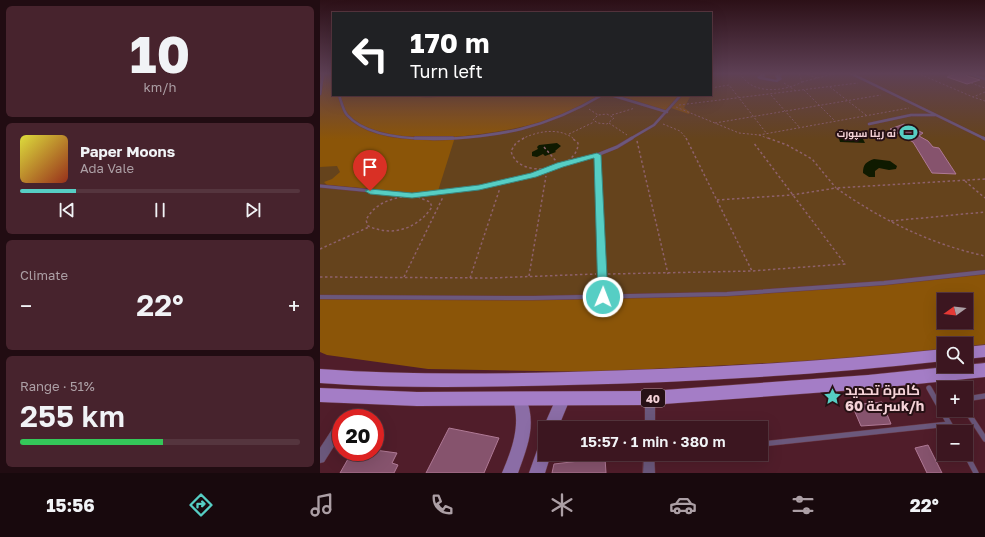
<!DOCTYPE html>
<html lang="en">
<head>
<meta charset="utf-8">
<style>
	:root { --surface:#3c1620; --page:#47232d; --text:#f1f3f6; --muted:#ac9fa5; --line:#55353e; --accent:#56cec4 }
	body { margin:0; font-family:"Golos Text",Cairo,sans-serif; background:var(--page); color:var(--text); height:100vh; display:flex; flex-direction:column; font-size:15px; white-space:nowrap }
	* { box-sizing:border-box; margin:0 }
	p { font-size:13px; color:var(--muted) }
	.icon { flex:none; width:22px; height:22px; fill:none; stroke:currentColor; stroke-width:2; stroke-linecap:round; stroke-linejoin:round }
	.map { position:relative; flex:1; overflow:hidden }
	.panel { display:flex; flex-direction:column; gap:6px; padding:6px; background:#210c12; width:320px }
	.panel>* { flex:none }
	.hud { position:absolute; left:12px; top:12px; width:380px; height:84px; border-radius:0px; box-shadow:0 4px 16px #0002,0 0 0 1px var(--line); background:#202124; color:#fff; overflow:hidden }
	.needle { width:26px; rotate:255deg }
	.tools { position:absolute; left:617px; top:293px; display:grid; gap:8px }
	.tools a { display:grid; place-items:center; width:36px; height:36px; border-radius:0px; background:var(--surface); box-shadow:0 4px 16px #0002,0 0 0 1px var(--line); font-size:20px }
	.speed { position:absolute; left:12px; top:409px; display:flex; gap:8px; font-size:20px; font-weight:700; text-align:center }
	.speed>* { display:grid; place-content:center; width:52px; height:52px; border-radius:50%; background:var(--surface); box-shadow:0 4px 16px #0002,0 0 0 1px var(--line); line-height:1 }
	.speed .limit { border:6px solid #d22; background:#fff; color:#111 }
	.pin { position:absolute; display:grid; place-items:center; width:34px; height:34px; color:#fff; margin:-41px -17px; border-radius:50% 50% 50% 0; rotate:-45deg; box-shadow:0 0 4px #0007 }
	.pin .icon { rotate:45deg }
	.me { position:absolute; width:44px; margin:-22px; rotate:1deg; stroke-linejoin:round; filter:drop-shadow(0 0 3px #0008) }
	.turn { display:flex; align-items:center; gap:14px; height:84px; padding:0 12px; font-size:18px }
	.turn .icon { width:52px; height:52px; stroke-width:2.5 }
	.turn b { display:block; font-size:28px; line-height:34px }
	.big { font-size:30px; font-weight:600; line-height:1.1 }
	.panel .tile { flex:1; display:flex; flex-direction:column; justify-content:center; gap:6px; min-width:0; padding:0 14px; border-radius:6px; background:var(--page) }
	.panel .dial { align-items:center; gap:0 }
	.dial b { font-size:52px; line-height:1 }
	.song { display:flex; align-items:center; gap:12px }
	.cover { width:48px; height:48px; border-radius:6px; background:linear-gradient(135deg,hsl(60 70% 55%),hsl(10 70% 35%)) }
	.played { height:4px; border-radius:2px; background:linear-gradient(90deg,var(--accent) 20%,var(--line) 20%) }
	.keys { display:flex; justify-content:space-around; direction:ltr }
	.heat { display:flex; justify-content:space-between; align-items:center; font-size:22px; direction:ltr }
	.charge { height:6px; border-radius:3px; background:linear-gradient(90deg,#34c759 51%,var(--line) 0) }
	.trip { position:absolute; left:218px; top:421px; width:230px; height:40px; border-radius:0px; background:var(--surface); box-shadow:0 4px 16px #0002,0 0 0 1px var(--line); font-weight:600; line-height:40px; text-align:center }
	.menu { display:flex; height:64px; justify-content:space-around; align-items:center; background:#18090d; color:var(--muted) }
	.menu .icon { width:28px; height:28px }
	.menu .current { color:var(--accent) }
	.menu b { font-size:18px; color:var(--text) }
	main { display:flex; flex:1; min-height:0 }
	.map>svg:first-child { display:block }
	.green { fill:#65431c; fill-rule:evenodd }
	.forest { fill:#8b5508; fill-rule:evenodd }
	.water { fill:#0f1a00 }
	.building { fill:#86536d; stroke:#af7995 }
	.lines { fill:none; stroke-linecap:round; stroke-linejoin:round }
	.lane-far3-casing { stroke:#6a3a46; stroke-width:3 }
	.lane-far2-casing { stroke:#6a3a46; stroke-width:4 }
	.lane-far1-casing { stroke:#6a3a46; stroke-width:5 }
	.lane-casing { stroke:#6a3a46; stroke-width:6 }
	.street-casing { stroke:#6a3a46; stroke-width:1 }
	.secondary-casing { stroke:#6a3a46; stroke-width:1 }
	.primary-casing { stroke:#6a3a46; stroke-width:1 }
	.path-far1 { stroke:#8e616b; stroke-width:1; stroke-dasharray:2 2; stroke-linecap:butt }
	.path { stroke:#8e616b; stroke-width:1.5; stroke-dasharray:2.5 2.5; stroke-linecap:butt }
	.lane-far3 { stroke:#6b587c; stroke-width:2.5 }
	.lane-far2 { stroke:#6b587c; stroke-width:3 }
	.lane-far1 { stroke:#6b587c; stroke-width:4 }
	.lane { stroke:#6b587c; stroke-width:5 }
	.street { fill:#6b587c; fill-rule:evenodd }
	.secondary { fill:#8b6da6; fill-rule:evenodd }
	.primary { fill:#a47dc6; fill-rule:evenodd }
	.route { fill:#56cec4; stroke:#38867f }
	.labels { text-anchor:middle; dominant-baseline:central; stroke-width:4; stroke-linejoin:round; paint-order:stroke }
	.far-poi-label { font-size:10px; font-weight:bold; fill:#f5d3d8; stroke:#271115; text-anchor:end }
	.shield { fill:#271115; stroke:#b7999e; stroke-width:1 }
	.shield-label { font-size:11px; font-weight:bold; fill:#f5d3d8 }
	.near-poi-label { font-size:14px; font-weight:bold; fill:#f5d3d8; stroke:#271115; text-anchor:start }
</style>
</head>
<body>
<main>
<section class="panel">
<div class="tile dial"><b>10</b><p>km/h</p></div>
<div class="tile">
<div class="song"><i class="cover"></i><div><b>Paper Moons</b><p>Ada Vale</p></div></div>
<div class="played"></div>
<div class="keys"><svg class="icon" aria-label="previous" viewBox="0 0 24 24"><path d="M18 5L8 12l10 7zM5 5v14"/></svg><svg class="icon" aria-label="pause" viewBox="0 0 24 24"><path d="M8 5v14M16 5v14"/></svg><svg class="icon" aria-label="next" viewBox="0 0 24 24"><path d="M6 5l10 7-10 7zM19 5v14"/></svg></div>
</div>
<div class="tile"><p>Climate</p>
<div class="heat"><a>−</a><b class="big">22°</b><a>+</a></div>
</div>
<div class="tile"><p>Range · 51%</p><b class="big">255 km</b><div class="charge"></div></div>
</section>
<div class="map">
<svg width="665" height="473" viewBox="0 0 665 473">
	<rect width="100%" height="100%" fill="#501d2a"/>
	<path class="green" d="M0,73h13v22h378v-22h274v260l-665,19zM624,300h22v22h-22z"/>
	<g class="forest">
		<path d="M0,73h13v22c21,0 42,-1 62,0 21,1 35,5 56,0h150c-17,8 -33,18 -51,24 -30,10 -63,15 -95,18l-17,54 -22,2 -89,-8 -3,-3 8,-3 8,-7 -3,-6 -17,1z"/>
		<polygon points="291,95 371,95 364,108 370,112 369,114 351,108 347,112"/>
		<path d="M665,272v79l-19,2v-9h-22v10l-349,18 -167,-3 -101,-14 -7,-3v-55h278l129,-3zM624,300h22v22h-22z"/>
	</g>
	<g class="water">
		<polygon points="518,135 542,137 545,143 520,142"/>
		<polygon points="237,143 241,146 235,151 236,152 225,156 223,154 217,157 212,156 212,152 218,149 217,147 219,145"/>
		<path d="M554,159l16,2 7,5 -1,3 -7,1 -10,-2 -4,3v6h-6l-6,-4c0,-9 3,-11 11,-14z"/>
	</g>
	<g class="building">
		<polygon points="640,73 645,73 647,76 660,80 647,84 627,77"/>
		<polygon points="584,124 603,133 599,136 608,141 613,147 619,148 636,174 612,173 593,142 570,129"/>
		<polygon points="562,402 571,424 541,426 532,405"/>
		<polygon points="129,428 179,438 164,473 106,473"/>
		<polygon points="608,445 622,473 607,473 595,448"/>
		<polygon points="55,450 77,453 72,463 78,465 74,473 20,473 32,452 55,452"/>
		<polygon points="285,458 286,473 232,473 234,464"/>
	</g>
	<g class="lines">
		<defs>
			<g id="lane-far3">
				<polyline points="530,73 665,139"/>
				<polyline points="648,73 665,79"/>
				<polyline points="0,94 3,73"/>
				<path d="M19,95c2,6 4,15 8,20 31,35 132,24 174,14 28,-7 56,-19 81,-34"/>
				<polyline points="291,95 347,112"/>
				<polyline points="549,124 591,115 615,115"/>
				<polyline points="310,139 334,125 361,95"/>
			</g>
			<g id="lane-far2">
				<polyline points="95,138 133,138"/>
				<polyline points="663,138 665,139"/>
				<polyline points="277,155 280,224"/>
				<polyline points="0,186 93,195 159,188 213,175 240,165 277,155 297,147 312,138"/>
			</g>
			<g id="lane-far1">
				<polyline points="280,223 283,297"/>
				<polyline points="0,297 213,298 407,294 564,283 665,272"/>
			</g>
			<g id="lane">
				<polyline points="609,388 634,432"/>
				<polyline points="646,399 665,396"/>
				<polyline points="646,410 665,439"/>
				<polyline points="441,444 629,424"/>
				<polyline points="646,454 656,473"/>
			</g>
			<g id="street">
				<polygon points="439,73 444,73 445,74 445,76 442,77 456,80 457,79 455,76 458,74 457,73 461,73 462,75 460,76 462,79 457,82 439,79 437,77 441,75"/>
				<polygon points="330,393 333,395 335,398 335,428 325,428 325,398 327,395"/>
				<polygon points="21,421 21,435 4,462 0,463 0,448 17,422"/>
				<polygon points="324,454 334,454 335,473 323,473"/>
			</g>
			<g id="secondary">
				<polygon points="243,392 248,394 250,399 238,428 225,428 225,433 223,428 238,394"/>
				<path d="M200,393l5,2c12,29 3,50 -7,78h-16c10,-24 19,-47 11,-73l2,-5z"/>
				<polygon points="225,439 225,454 231,454 225,473 209,473 220,442"/>
			</g>
			<g id="primary">
				<polygon points="665,345 665,357 646,359 646,347"/>
				<path d="M624,349v12c-125,14 -250,21 -376,24 -83,2 -165,4 -248,-2v-14c83,6 165,5 248,3 126,-3 251,-10 376,-23z"/>
				<polygon points="665,363 665,377 548,389 330,405 97,406 0,402 0,388 97,392 330,391 548,375"/>
			</g>
		</defs>
		<use href="#lane-far3" class="lane-far3-casing"/>
		<use href="#lane-far2" class="lane-far2-casing"/>
		<use href="#lane-far1" class="lane-far1-casing"/>
		<use href="#lane" class="lane-casing"/>
		<use href="#street" class="street-casing"/>
		<use href="#secondary" class="secondary-casing"/>
		<use href="#primary" class="primary-casing"/>
		<g class="path-far1">
			<path d="M420,73c11,22 43,19 62,9l-3,-9"/>
			<polyline points="484,73 497,78"/>
			<polyline points="597,73 653,97"/>
			<polyline points="625,73 631,75"/>
			<polyline points="628,76 637,73"/>
			<polyline points="482,82 517,73"/>
			<polyline points="464,83 476,91"/>
			<polyline points="651,83 665,88"/>
			<polyline points="510,87 546,115"/>
			<polyline points="391,88 409,85 447,134"/>
			<polyline points="484,90 515,121"/>
			<polyline points="665,92 653,97 665,101"/>
			<polyline points="451,95 480,128"/>
			<polyline points="359,105 538,83"/>
			<polyline points="356,107 419,133 439,135 589,108"/>
			<polyline points="269,109 278,115"/>
			<polygon points="287,114 294,118 287,124 278,123 273,120 278,115"/>
			<polyline points="292,115 315,108"/>
			<polyline points="289,123 307,135"/>
			<polyline points="395,123 561,95"/>
			<polyline points="343,124 360,131 367,139"/>
			<polyline points="249,134 274,122"/>
			<polyline points="439,135 450,139"/>
			<path d="M202,139c15,-8 38,-12 52,0"/>
		</g>
		<g class="path">
			<path d="M204,138l-8,5 -5,8c7,30 68,19 67,-8l-6,-5"/>
			<polyline points="366,138 432,271"/>
			<polyline points="448,138 467,145 492,159 516,188"/>
			<polyline points="317,141 348,274"/>
			<polyline points="224,147 236,161"/>
			<path d="M665,179l-149,9c46,32 94,56 149,68"/>
			<polyline points="645,181 665,198"/>
			<path d="M93,195l17,7 2,5c-15,22 -39,30 -64,19l-2,-6c10,-19 28,-22 47,-25z"/>
			<polyline points="397,200 472,195 516,188"/>
			<polyline points="571,221 665,212"/>
			<polyline points="0,249 49,227"/>
			<polyline points="288,274 432,271 525,264 433,142"/>
			<polyline points="209,276 226,176"/>
			<polyline points="0,277 171,278 276,274"/>
			<polyline points="84,277 123,197"/>
			<polyline points="150,278 180,188"/>
		</g>
		<use href="#lane-far3" class="lane-far3"/>
		<use href="#lane-far2" class="lane-far2"/>
		<use href="#lane-far1" class="lane-far1"/>
		<use href="#lane" class="lane"/>
		<use href="#street" class="street"/>
		<use href="#secondary" class="secondary"/>
		<use href="#primary" class="primary"/>
	</g>
	<linearGradient id="sky" x2="0" y2="1"><stop stop-color="#2c1017"/><stop offset="0.53" stop-color="#5e4055"/><stop offset="1" stop-color="#5e4055" stop-opacity="0"/></linearGradient>
	<rect width="665" height="139" fill="url(#sky)"/>
	<polygon class="route" points="277,153 281,155 288,297 287,300 279,300 278,297 274,158 243,167 216,177 159,190 92,198 50,194 45,191 50,189 92,193 159,185 211,173 237,163"/>
	<defs>
		<symbol id="stadium-bare" viewBox="-9 -9 18 18"><path d="M0-5a6.5 5 0 1 0 0 10a6.5 5 0 1 0 0-10ZM-3.5-1.8h7v3.6h-7Z" fill="#56cec4" stroke="#271115" stroke-width="2.5" paint-order="stroke"/></symbol>
		<symbol id="sight-bare" viewBox="-9 -9 18 18"><path d="M0-6L1.8-2.2L6-1.7L2.9 1.2L3.7 5.4L0 3.3L-3.7 5.4L-2.9 1.2L-6-1.7L-1.8-2.2Z" fill="#56cec4" stroke="#271115" stroke-width="2.5" paint-order="stroke"/></symbol>
	</defs>
	<g fill-rule="evenodd">
		<use href="#stadium-bare" x="576" y="120" width="25" height="25"/>
		<use href="#sight-bare" x="500" y="384" width="25" height="25"/>
	</g>
	<g class="labels">
		<g class="far-poi-label">
			<text x="576" y="133">ئه رينا سپورت</text>
		</g>
		<rect class="shield" x="321" y="389" width="24" height="18" rx="3"/>
		<g class="shield-label">
			<text x="333" y="398">40</text>
		</g>
		<g class="near-poi-label">
			<text x="525" y="389">كامرة تحديد<tspan x="525" dy="16">سرعة 60k/h</tspan></text>
		</g>
	</g>
</svg>
<div class="tools">
<a><svg class="needle" viewBox="-14 -14 28 28"><path d="M0-13l5 13h-10z" fill="#e53935"/><path d="M0 13l5-13h-10z" fill="#ac9fa5"/></svg></a>
<a><svg class="icon" aria-label="search" viewBox="0 0 24 24"><circle cx="10" cy="10" r="6"/><path d="M15 15l6 6"/></svg></a>
<a>+</a>
<a>−</a>
</div>
<div class="speed"><div class="limit">20</div></div>
<div class="pin" style="left:50px;top:191px;background:#d93025"><svg class="icon" aria-label="arrive" viewBox="0 0 24 24"><path d="M6 21V4h12l-3 4 3 4H6"/></svg></div>
<svg class="me" style="left:283px;top:297px" viewBox="-20 -20 40 40"><circle r="17" fill="#56cec4" stroke="#fff" stroke-width="3"/><path d="M0-11L8 9 0 5-8 9z" fill="#fff"/></svg>
<div class="trip">15:57 · 1 min · 380 m</div>
<div class="hud">
<div class="turn"><svg class="icon" aria-label="left" viewBox="0 0 24 24"><path d="M17 20v-9H6M10 6l-5 5 5 5"/></svg><div><b>170 m</b>Turn left</div></div>
</div>
</div>
</main>
<nav class="menu">
<b>15:56</b>
<svg class="icon current" aria-label="directions" viewBox="0 0 24 24"><path d="M12 3l9 9-9 9-9-9zM9 14v-3h6M13 9l2 2-2 2"/></svg>
<svg class="icon" aria-label="music" viewBox="0 0 24 24"><path d="M9 18V5l10-2v13"/><circle cx="6" cy="18" r="3"/><circle cx="16" cy="16" r="3"/></svg>
<svg class="icon" aria-label="phone" viewBox="0 0 24 24"><path d="M5 4h4l2 5-3 2q2 4 5 5l2-3 5 2v4C11 20 4 13 5 4z"/></svg>
<svg class="icon" aria-label="climate" viewBox="0 0 24 24"><path d="M12 3v18M4 7l16 10M4 17L20 7"/></svg>
<svg class="icon" aria-label="car" viewBox="0 0 24 24"><path d="M5 17H2v-5l4-1 3-4h7l3 4 3 1v5h-3M9 17h6M6 11h13"/><circle cx="7" cy="17" r="2"/><circle cx="17" cy="17" r="2"/></svg>
<svg class="icon" aria-label="filters" viewBox="0 0 24 24"><path d="M4 7h16M4 17h16"/><circle cx="9" cy="7" r="2"/><circle cx="15" cy="17" r="2"/></svg>
<b>22°</b>
</nav>
</body>
</html>
